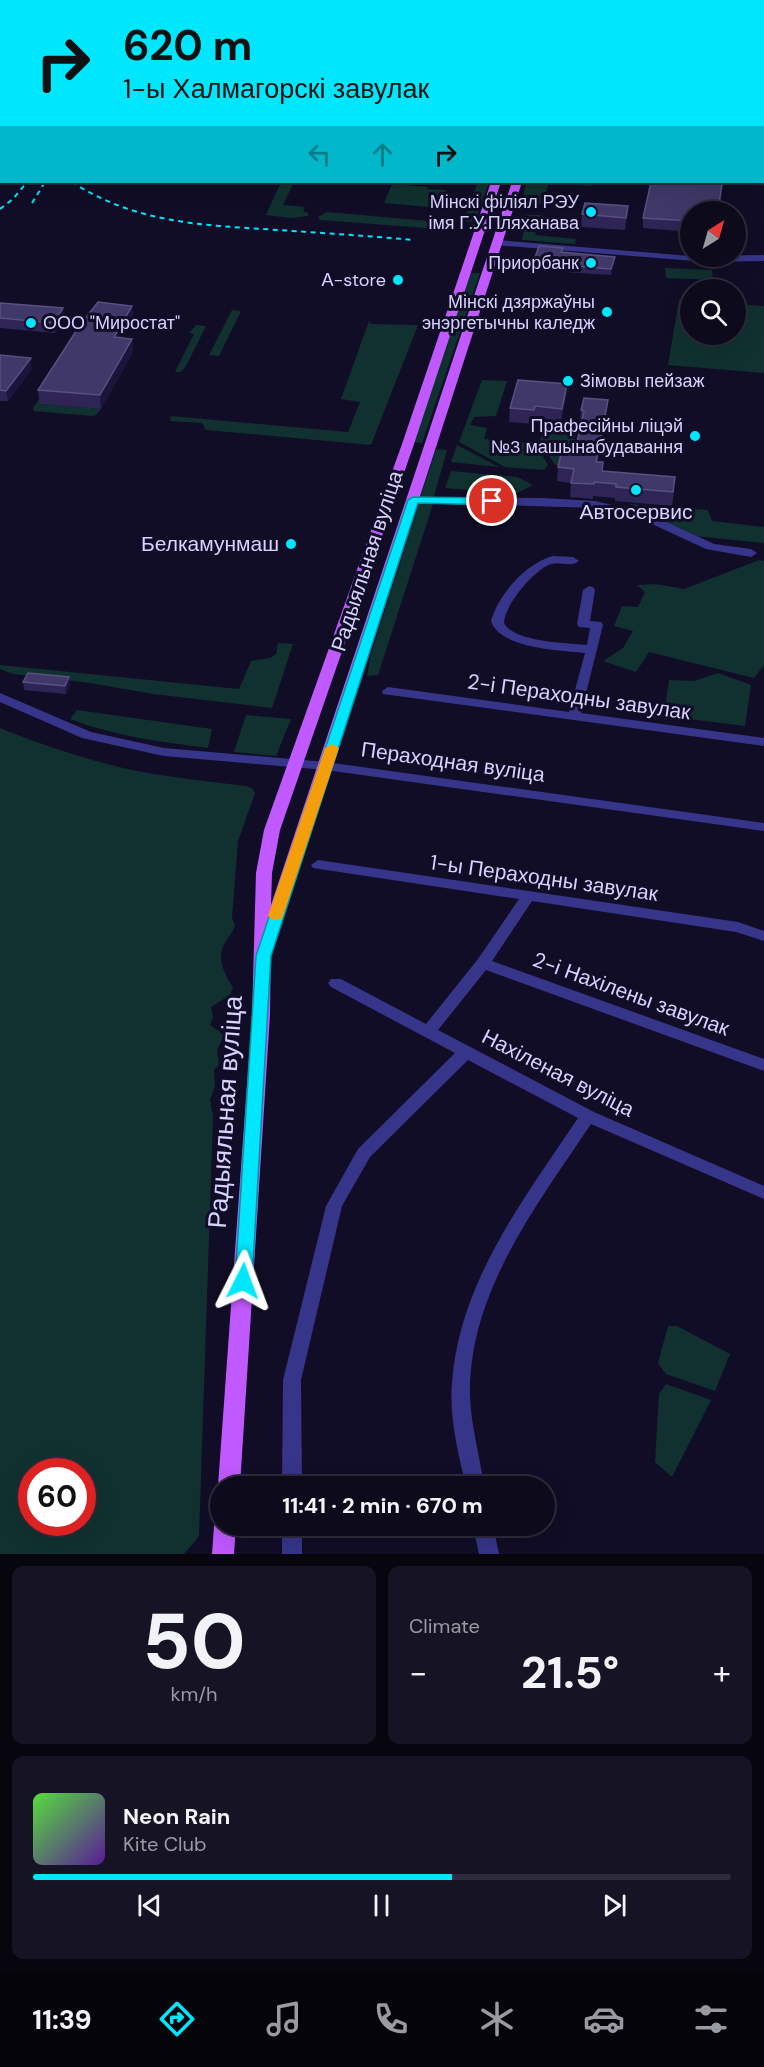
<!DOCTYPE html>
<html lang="en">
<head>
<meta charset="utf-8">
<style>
	:root { --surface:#0d0a1c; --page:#161325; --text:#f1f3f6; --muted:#9a9aa3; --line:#2d2b3b; --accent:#00e7fd }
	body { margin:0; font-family:"DM Sans",sans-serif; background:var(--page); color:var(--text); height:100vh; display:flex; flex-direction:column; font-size:22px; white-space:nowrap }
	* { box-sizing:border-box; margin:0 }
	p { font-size:20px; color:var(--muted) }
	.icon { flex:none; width:33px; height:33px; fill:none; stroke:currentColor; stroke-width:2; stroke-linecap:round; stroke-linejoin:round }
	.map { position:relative; height:1554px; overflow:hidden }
	.drawer { display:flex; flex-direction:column; gap:12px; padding:12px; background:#07060f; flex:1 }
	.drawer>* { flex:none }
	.banner { position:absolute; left:0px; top:0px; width:765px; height:183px; box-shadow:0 6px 24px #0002,0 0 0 2px var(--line); background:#00e7fd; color:#111; overflow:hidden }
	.needle { width:39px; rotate:37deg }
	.fabs { position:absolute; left:680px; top:201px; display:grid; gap:12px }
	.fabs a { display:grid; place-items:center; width:66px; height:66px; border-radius:50%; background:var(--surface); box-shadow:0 6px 24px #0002,0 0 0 2px var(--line); font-size:30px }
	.speed { position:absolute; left:18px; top:1458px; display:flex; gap:12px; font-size:30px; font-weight:700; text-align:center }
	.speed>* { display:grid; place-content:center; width:78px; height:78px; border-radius:50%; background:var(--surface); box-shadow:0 6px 24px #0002,0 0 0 2px var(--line); line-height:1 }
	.speed .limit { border:9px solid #d22; background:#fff; color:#111 }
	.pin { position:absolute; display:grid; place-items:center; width:51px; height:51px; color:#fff; margin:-26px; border:3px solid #fff; border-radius:50%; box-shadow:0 2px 6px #0007 }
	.me { position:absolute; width:66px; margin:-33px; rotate:3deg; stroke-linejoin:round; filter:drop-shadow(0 0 4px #0008) }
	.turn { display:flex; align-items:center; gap:21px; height:126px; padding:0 24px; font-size:27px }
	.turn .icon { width:78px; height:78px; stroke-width:2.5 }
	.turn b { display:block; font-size:42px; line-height:51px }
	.lanes { display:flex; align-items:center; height:57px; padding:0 24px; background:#0003; justify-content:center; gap:30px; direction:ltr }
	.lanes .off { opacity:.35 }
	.big { font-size:45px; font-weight:700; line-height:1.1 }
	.drawer .widget { flex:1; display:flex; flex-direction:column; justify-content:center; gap:9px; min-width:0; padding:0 21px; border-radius:12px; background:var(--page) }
	.drawer .dial { align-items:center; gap:0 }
	.dial b { font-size:78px; line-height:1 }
	.song { display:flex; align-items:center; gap:18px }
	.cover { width:72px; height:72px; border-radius:9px; background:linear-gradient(135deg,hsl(110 70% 55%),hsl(270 70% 35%)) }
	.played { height:6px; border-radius:3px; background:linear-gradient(90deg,var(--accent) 60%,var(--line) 60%) }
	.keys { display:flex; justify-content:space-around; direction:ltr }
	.heat { display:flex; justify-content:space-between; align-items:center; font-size:33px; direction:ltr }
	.drawer .tiles { flex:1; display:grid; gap:12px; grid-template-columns:1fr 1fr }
	.widget:last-child { grid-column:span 2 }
	.trip { position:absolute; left:210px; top:1476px; width:345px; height:60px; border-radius:30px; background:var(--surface); box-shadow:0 6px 24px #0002,0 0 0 2px var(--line); font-weight:700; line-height:60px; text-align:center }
	.dock { display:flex; height:96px; justify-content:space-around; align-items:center; background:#05040b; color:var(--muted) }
	.dock .icon { width:42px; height:42px }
	.dock .on { color:var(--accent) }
	.dock b { font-size:27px; color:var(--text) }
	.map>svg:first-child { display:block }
	.green { fill:#10312f; fill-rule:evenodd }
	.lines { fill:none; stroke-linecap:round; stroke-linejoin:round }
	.minor { fill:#373589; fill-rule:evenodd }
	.major { fill:#c059ff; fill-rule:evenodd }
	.rail { stroke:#00e7fd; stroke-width:2; stroke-dasharray:5 4.5; stroke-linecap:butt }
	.wall { fill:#2e2556 }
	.shaded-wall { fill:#1b143b }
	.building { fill:#403868; stroke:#585080; stroke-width:1.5 }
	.route { fill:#00e7fd; stroke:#0096a4; stroke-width:1.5 }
	.slow { fill:#f59e0b }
	.poi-dot { fill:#00e7fd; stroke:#110d26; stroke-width:2 }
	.labels { text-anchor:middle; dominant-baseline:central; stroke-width:6; stroke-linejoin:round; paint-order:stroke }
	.far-poi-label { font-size:18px; fill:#d7d2ff; stroke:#110d26; text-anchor:end }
	.poi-label { font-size:21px; fill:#d7d2ff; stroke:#110d26 }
	.street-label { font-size:21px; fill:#d7d2ff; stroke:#110d26 }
	.near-street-label { font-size:26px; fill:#d7d2ff; stroke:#110d26 }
</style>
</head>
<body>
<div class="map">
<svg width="764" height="1554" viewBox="0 0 764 1554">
	<rect width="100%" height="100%" fill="#110d26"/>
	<g class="green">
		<polygon points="281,182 294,182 283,205 305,207 303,211 308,213 308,216 291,218 266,215"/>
		<polygon points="478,182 489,182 475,222 463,221"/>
		<polygon points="526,182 596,182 591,186 549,183 542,204 531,203 533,196 523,196"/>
		<polygon points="392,184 428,187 427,189 447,190 443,200 432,200 429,207 384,203"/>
		<polygon points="327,212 417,220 432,221 430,227 425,228 320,220 318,217"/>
		<polygon points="527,215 541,215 535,235 576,239 575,244 522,240"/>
		<polygon points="665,268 712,270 713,280 666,278"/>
		<polygon points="471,273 480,273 422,443 413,442"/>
		<polygon points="679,300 690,300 690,334 735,334 735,304 764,306 764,373 668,365"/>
		<polygon points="232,310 241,311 219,356 209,355"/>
		<polygon points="369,321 371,324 418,325 371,445 206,430 202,423 170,421 171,416 348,432 360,402 341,399"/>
		<polygon points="196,325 206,326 186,366 181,372 175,372 194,334 189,333"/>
		<polygon points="53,378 40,404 101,409 96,415 92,416 34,411 33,408"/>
		<polygon points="482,380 507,381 496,416 474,417 470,425 487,428 484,439 535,443 548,465 544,470 505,467 459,442"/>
		<polygon points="537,422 577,426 568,467 555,465 540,442 543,425 537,424"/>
		<polygon points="457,445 499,467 451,462"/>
		<polygon points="436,449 447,450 433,500 423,498 421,495"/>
		<polygon points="451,471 517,477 533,485 515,494 445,488"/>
		<polygon points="419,504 433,504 378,675 367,676 370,658"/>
		<polygon points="629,504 708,510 712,521 764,527 764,543 695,536"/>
		<polygon points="759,560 764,561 764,665 754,678 649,652 636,672 603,661 623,648 633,631 614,626 622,606 638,607 645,592 637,585 655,584 684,589"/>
		<polygon points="278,643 293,644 272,708 153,694 90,683 13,674 0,669 0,665 239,689 251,661 270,658 276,654"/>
		<polygon points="718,673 751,685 745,726 664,716 669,680 694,681"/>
		<path d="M77,710l135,19 -4,19c-47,-6 -94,-12 -138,-29z"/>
		<polygon points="246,715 291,719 276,756 234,752"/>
		<path d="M0,728c40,16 81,30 123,40 41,9 82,13 123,18l6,2 3,5 -17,48 -6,77 3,8c-3,8 -9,13 -12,21 -6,15 3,28 10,41l-3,7 -19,12 2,10 -3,8 14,10 -7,15 2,14 -5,6 1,16 -5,14 3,16 -14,420 -15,18h-184zM32,1472h50v50h-50z"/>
		<polygon points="668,1326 677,1326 730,1354 715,1391 666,1374 658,1363"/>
		<polygon points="666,1384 711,1400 672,1477 655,1462 659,1394"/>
	</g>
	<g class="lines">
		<g class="minor">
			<polygon points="497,240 690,256 764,255 764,261 708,262 494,245 492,243"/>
			<polygon points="413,497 543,498 595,501 647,513 714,544 751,549 757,553 751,557 706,549 639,518 595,508 409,502 409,498"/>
			<path d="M553,556l20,1 6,4c-8,7 -18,0 -28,3 -17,6 -46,40 -47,59 10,19 62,20 83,22l3,-17 -11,-1 -2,-3 6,-34 6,-4 4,1 2,3 -5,31 11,1 2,3 -22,88 183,25v8l-381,-52 -1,-3 6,-4 181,25 16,-59c-24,-3 -85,-4 -94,-32 7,-26 35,-58 62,-65z"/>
			<polygon points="0,693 91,732 164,748 326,762 764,823 764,831 326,770 164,756 82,738 0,702"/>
			<path d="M318,860l420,62 26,9v10l-28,-9 -204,-31 -40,60 272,98v12l-278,-101 -48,60 156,82 170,74v13l-173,-75c-54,81 -123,169 -121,272 1,31 10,60 14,90h-18c-8,-33 -17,-69 -14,-103 7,-101 72,-184 126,-265l-110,-58 -98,97 -28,49 -41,174 1,106h-20l1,-106 43,-174 32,-57 97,-96 -124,-66 -3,-4 3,-4h10l85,45 52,-65 41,-60 -206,-31 -2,-3z"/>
			<rect x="282" y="1526" width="20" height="28"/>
			<polygon points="473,1526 493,1526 499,1554 479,1554"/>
		</g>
		<g class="major">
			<rect x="557" y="0" width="8" height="2"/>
			<polygon points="571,0 579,0 570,2"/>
			<rect x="0" y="74" width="2" height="6"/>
			<polygon points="491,182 501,182 414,444 280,830 272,873 271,905 512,182 522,182 276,940 271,945 270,1015 240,1486 220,1486 220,1491 218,1486 252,1015 256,873 264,830 402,444"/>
			<polygon points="220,1518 220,1526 236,1526 234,1554 212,1554 214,1526"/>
		</g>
		<g class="rail">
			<polyline points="43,2 46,0"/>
			<polyline points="55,2 60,0"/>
			<polyline points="199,2 202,0"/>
			<path d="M72,182c65,42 131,43 206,48 45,3 91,6 136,10"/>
			<polyline points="32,203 45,182"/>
			<polyline points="0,209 13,199 27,182"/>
		</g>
	</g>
	<g class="wall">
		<polygon points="639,0 764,0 764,13 764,2 639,2"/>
		<polygon points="0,22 2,22 2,63 0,62"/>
		<polygon points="628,206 627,218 625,230 581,227 582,214"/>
		<polygon points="690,212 690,232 643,228 643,218"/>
		<polygon points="562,252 614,263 611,275 533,270 533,263"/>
		<polygon points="0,303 63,308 64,318 55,333 0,328"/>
		<polygon points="132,306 133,319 122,338 132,339 133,352 101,409 40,404 38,390"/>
		<polygon points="0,355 32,369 8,401 0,401"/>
		<polygon points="567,384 566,398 561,422 535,420 533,424 509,422 510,408"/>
		<polygon points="608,400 607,413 598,462 603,462 603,471 674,491 672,506 615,501 615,498 593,496 593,499 570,497 571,483 557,481 558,467 574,455 581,424 580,424 581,410"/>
		<polygon points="23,682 70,685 66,694 24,690"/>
	</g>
	<g class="shaded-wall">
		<polygon points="628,206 627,218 625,230 626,218"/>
		<polygon points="615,257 614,263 611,275 611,269"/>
		<polygon points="132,306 133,319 115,351 114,337"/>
		<polygon points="63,308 64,318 55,333 54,323"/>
		<polygon points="132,339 133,352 101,409 100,395"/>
		<polygon points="31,358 32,369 8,401 6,391"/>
		<polygon points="567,384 566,398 561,422 562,409"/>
		<polygon points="608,400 607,413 595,476 596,462"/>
		<polygon points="69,677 70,685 66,694 65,686"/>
	</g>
	<g class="building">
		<polygon points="684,0 764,0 764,5 764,2 708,2"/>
		<rect x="0" y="22" width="2" height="32"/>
		<polygon points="651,182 686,182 722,184 718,212 690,212 690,221 643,218"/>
		<polygon points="585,203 628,206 626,218 582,214"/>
		<polygon points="539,246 563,248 561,252 615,257 611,269 533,263"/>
		<polygon points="98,302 132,306 114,337 132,339 100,395 38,390 80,325"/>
		<polygon points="0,303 63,308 54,323 0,318"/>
		<polygon points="0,355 31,358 6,391 0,390"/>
		<polygon points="518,380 567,384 562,409 535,406 534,410 510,408"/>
		<polygon points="584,398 608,400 596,462 603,462 602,471 675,477 673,492 616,487 616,484 594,482 594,484 571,483 574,469 558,467 561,454 574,455 584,411 581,410"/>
		<polygon points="28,673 69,677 65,686 23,682"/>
	</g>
	<polygon class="route" points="413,497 492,498 498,501 492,505 418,503 271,956 252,1281 250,1286 243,1289 237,1286 235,1281 256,956 408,500"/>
	<polygon class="slow" points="332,744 339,748 283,916 281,919 271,919 268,916 325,748"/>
	<g class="poi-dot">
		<circle cx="591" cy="212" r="6"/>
		<circle cx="591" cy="263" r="6"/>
		<circle cx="398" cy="280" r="6"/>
		<circle cx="607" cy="312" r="6"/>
		<circle cx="31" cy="323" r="6"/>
		<circle cx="568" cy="381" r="6"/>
		<circle cx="695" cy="436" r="6"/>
		<circle cx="636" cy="490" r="6"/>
		<circle cx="291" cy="544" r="6"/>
	</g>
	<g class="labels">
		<g class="far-poi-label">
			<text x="579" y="202">Мінскі філіял РЭУ<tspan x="579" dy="21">імя Г.У.Пляханава</tspan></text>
			<text x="579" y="263">Приорбанк</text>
			<text x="386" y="280">А-store</text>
			<text x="595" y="302">Мінскі дзяржаўны<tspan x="595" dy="21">энэргетычны каледж</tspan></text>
			<text x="43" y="323" text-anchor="start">ООО "Миростат"</text>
			<text x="580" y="381" text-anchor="start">Зімовы пейзаж</text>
			<text x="683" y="426">Прафесійны ліцэй<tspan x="683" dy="21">№3 машынабудавання</tspan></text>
		</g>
		<g class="poi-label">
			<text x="636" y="512">Автосервис</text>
			<text x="279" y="544" text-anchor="end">Белкамунмаш</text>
		</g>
		<g class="street-label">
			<text transform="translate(367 561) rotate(-72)">Радыяльная вуліца</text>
			<text transform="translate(579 697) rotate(8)">2-і Пераходны завулак</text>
			<text transform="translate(453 762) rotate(8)">Пераходная вуліца</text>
			<text transform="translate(544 878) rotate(8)">1-ы Пераходны завулак</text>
			<text transform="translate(631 994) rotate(20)">2-і Нахілены завулак</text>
			<text transform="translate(558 1073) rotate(27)">Нахіленая вуліца</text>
		</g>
		<g class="near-street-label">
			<text transform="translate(225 1112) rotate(-86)">Радыяльная вуліца</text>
		</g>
	</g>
</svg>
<div class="fabs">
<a><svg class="needle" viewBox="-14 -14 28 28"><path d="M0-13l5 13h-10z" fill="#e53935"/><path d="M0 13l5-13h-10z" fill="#9a9aa3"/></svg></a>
<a><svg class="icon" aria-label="search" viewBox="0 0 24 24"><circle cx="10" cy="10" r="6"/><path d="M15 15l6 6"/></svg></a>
</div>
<div class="speed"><div class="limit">60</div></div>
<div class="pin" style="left:492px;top:501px;background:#d93025"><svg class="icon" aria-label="arrive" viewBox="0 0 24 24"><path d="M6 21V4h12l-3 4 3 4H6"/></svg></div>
<svg class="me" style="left:243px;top:1281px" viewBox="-20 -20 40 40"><path d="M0-17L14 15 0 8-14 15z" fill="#00e7fd" stroke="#fff" stroke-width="4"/></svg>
<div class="trip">11:41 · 2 min · 670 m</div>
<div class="banner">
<div class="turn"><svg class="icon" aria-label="right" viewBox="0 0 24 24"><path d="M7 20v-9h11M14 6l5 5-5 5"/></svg><div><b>620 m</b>1-ы Халмагорскі завулак</div></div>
<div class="lanes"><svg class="icon off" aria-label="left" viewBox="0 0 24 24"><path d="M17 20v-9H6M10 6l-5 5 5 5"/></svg><svg class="icon off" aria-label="ahead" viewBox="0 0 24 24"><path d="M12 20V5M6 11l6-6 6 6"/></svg><svg class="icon" aria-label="right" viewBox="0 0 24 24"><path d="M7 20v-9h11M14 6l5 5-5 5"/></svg></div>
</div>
</div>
<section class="drawer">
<div class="tiles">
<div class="widget dial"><b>50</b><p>km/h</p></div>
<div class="widget"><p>Climate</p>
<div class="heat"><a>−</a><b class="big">21.5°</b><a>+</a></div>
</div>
<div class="widget">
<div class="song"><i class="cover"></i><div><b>Neon Rain</b><p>Kite Club</p></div></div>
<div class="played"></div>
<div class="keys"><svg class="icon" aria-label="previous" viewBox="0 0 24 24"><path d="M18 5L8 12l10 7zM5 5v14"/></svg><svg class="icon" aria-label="pause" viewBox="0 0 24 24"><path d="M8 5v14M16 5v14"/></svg><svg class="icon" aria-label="next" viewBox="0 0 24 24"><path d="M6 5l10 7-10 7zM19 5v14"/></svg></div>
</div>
</div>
</section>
<nav class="dock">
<b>11:39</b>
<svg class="icon on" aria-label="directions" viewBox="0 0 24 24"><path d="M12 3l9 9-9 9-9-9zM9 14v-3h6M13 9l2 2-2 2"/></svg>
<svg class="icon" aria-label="music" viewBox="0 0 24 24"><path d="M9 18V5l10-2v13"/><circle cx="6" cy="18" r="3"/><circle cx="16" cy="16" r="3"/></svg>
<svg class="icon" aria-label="phone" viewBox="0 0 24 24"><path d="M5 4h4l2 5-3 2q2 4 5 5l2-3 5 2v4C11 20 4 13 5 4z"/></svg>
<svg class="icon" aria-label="climate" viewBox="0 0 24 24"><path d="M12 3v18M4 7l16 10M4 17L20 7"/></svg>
<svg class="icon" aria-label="car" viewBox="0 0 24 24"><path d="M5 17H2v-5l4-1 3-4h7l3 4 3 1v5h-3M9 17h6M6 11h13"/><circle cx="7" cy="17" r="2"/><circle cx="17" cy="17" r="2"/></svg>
<svg class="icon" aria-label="filters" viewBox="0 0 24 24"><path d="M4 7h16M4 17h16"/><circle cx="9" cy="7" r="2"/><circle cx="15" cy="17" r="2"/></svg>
</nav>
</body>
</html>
